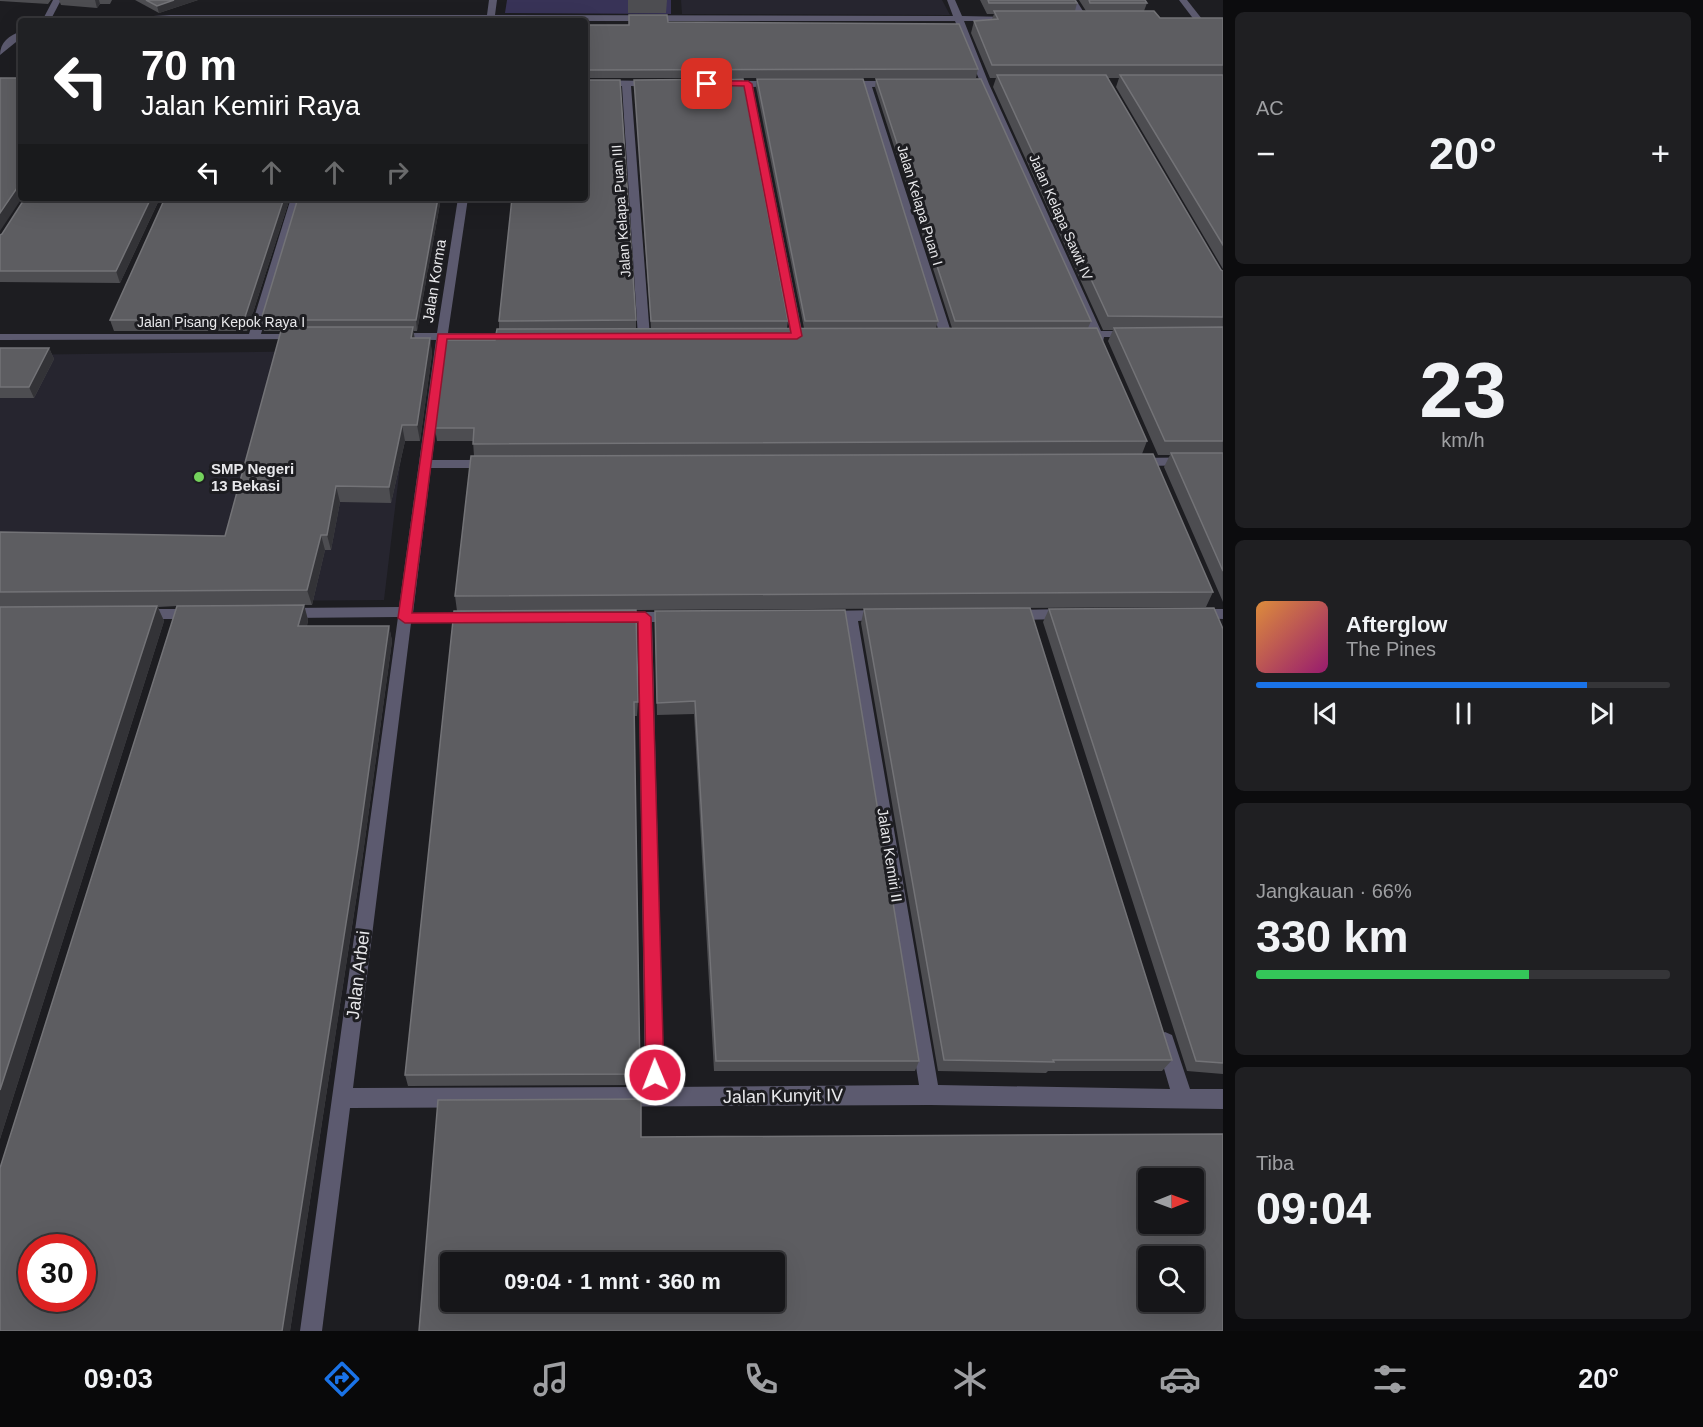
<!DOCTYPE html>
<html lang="id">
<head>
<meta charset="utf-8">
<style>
	:root { --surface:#161619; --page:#1f1f22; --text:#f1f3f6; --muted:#9e9fa2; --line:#353538; --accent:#1a73e8 }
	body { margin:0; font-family:Arial,sans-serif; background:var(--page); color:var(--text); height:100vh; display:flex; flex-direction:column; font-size:22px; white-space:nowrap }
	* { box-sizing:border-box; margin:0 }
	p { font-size:20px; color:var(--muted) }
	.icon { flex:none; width:33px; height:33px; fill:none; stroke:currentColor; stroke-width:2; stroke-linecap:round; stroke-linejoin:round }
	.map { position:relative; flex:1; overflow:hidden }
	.panel { display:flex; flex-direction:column; gap:12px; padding:12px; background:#0c0c0e; width:480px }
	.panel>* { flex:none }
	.hud { position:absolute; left:18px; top:18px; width:570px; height:183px; border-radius:6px; box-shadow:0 6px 24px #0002,0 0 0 2px var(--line); background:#202124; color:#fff; overflow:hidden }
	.needle { width:39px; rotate:89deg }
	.buttons { position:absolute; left:1138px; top:1168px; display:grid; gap:12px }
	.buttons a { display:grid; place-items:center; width:66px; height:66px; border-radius:6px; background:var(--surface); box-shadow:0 6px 24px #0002,0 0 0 2px var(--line); font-size:30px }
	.speed { position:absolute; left:18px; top:1234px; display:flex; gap:12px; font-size:30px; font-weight:700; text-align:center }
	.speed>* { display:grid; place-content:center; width:78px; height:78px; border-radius:50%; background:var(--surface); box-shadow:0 6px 24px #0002,0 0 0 2px var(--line); line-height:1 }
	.speed .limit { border:9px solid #d22; background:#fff; color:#111 }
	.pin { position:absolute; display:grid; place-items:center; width:51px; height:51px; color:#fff; margin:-26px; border-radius:12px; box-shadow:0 3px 9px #0006 }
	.me { position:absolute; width:66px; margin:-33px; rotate:359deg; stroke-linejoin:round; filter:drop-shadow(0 0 4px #0008) }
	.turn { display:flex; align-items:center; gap:21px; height:126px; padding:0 24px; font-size:27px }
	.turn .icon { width:78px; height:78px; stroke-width:2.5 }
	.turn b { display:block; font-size:42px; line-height:51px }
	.lanes { display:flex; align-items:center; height:57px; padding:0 24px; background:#0003; justify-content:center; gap:30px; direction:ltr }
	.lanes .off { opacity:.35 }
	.big { font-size:45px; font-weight:600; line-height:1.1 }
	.panel .widget { flex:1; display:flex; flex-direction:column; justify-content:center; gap:9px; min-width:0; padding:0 21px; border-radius:9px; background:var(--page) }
	.panel .dial { align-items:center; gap:0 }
	.dial b { font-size:78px; line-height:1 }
	.song { display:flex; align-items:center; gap:18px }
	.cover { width:72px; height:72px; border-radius:9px; background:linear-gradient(135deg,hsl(30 70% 55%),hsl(320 70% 35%)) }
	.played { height:6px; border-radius:3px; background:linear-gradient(90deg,var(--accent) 80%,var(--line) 80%) }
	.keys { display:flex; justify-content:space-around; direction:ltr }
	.heat { display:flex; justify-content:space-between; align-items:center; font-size:33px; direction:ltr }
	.charge { height:9px; border-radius:4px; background:linear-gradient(90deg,#34c759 66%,var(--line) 0) }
	.trip { position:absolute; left:440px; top:1252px; width:345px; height:60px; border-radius:6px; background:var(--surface); box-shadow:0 6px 24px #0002,0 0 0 2px var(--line); font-weight:600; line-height:60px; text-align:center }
	.dock { display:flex; height:96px; justify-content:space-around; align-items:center; background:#09090a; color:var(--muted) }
	.dock .icon { width:42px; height:42px }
	.dock .current { color:var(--accent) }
	.dock b { font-size:27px; color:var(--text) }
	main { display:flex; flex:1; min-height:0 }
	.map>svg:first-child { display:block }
	.built { fill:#26252f }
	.green { fill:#383357 }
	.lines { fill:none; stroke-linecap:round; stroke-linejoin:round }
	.minor { fill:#5c5a6f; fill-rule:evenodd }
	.wall { fill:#4d4d51 }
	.shaded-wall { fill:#333337 }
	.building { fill:#5d5d61; stroke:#737377; stroke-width:1.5; fill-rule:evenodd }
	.route { fill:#e11d48; stroke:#92132f; stroke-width:1.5 }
	.poi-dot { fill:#74d25c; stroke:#1d1d21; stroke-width:2 }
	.labels { text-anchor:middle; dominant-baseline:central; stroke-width:6; stroke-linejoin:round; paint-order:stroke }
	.far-street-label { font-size:14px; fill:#e8e8eb; stroke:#1d1d21 }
	.street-label { font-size:15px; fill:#e8e8eb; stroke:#1d1d21 }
	.poi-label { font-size:15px; font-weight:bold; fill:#e8e8eb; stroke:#1d1d21; text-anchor:start }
	.near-street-label { font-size:18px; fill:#e8e8eb; stroke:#1d1d21 }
</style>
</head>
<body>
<main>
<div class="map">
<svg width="1223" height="1331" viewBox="0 0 1223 1331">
	<rect width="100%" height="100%" fill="#1d1d21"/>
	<g class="built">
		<polygon points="681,0 942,0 950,15 682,14"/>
		<polygon points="414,350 384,600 0,603 0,355"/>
	</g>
	<polygon class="green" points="507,0 671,0 671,14 505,13"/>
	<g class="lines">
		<g class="minor">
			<polygon points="53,0 61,0 50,21 42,21"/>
			<polygon points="489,0 497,0 495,15 953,16 947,0 955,0 962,16 1014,17 1014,21 964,21 989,84 1101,331 1130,331 1136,334 1130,337 1104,337 1103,342 1095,342 1092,337 1082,337 1076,334 1078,332 1089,331 981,84 955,21 99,21 103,19 170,15 487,15"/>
			<polygon points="1068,0 1076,0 1088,19 1087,21 1081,21"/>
			<polygon points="1179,0 1187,0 1202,19 1201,21 1195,21"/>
			<path d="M21,31v7l-21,17c0,-13 9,-19 21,-24z"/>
			<polygon points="585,80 653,81 657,84 653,87 631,86 650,337 644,340 638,337 622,86 585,86"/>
			<polygon points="776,81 779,82 779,86 753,87 803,336 797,339 791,336 744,87 725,87 721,84 725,81"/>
			<polygon points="896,81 899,82 899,86 872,87 952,335 946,338 940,335 863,87 845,87 841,84 845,81"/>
			<polygon points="291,198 301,198 261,334 299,334 303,335 303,339 0,340 0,334 249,334"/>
			<polygon points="458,198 468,198 448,333 515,334 521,337 515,340 447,340 432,460 491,460 497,464 491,468 431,468 413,613 474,613 481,618 474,623 411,623 353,1088 645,1087 638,622 613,621 611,617 613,613 618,612 675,612 682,617 675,622 652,622 664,1087 919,1085 844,621 825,621 818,616 825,611 882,610 887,611 889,615 887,619 858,621 938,1085 1170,1089 1156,1041 1158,1035 1165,1032 1172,1035 1190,1089 1223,1089 1223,1109 930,1105 350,1108 322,1331 300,1331 398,617 288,618 281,613 288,608 399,607 436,340 395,339 389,336 395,333 437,333"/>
			<polygon points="1223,457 1223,465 1136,466 1130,462 1136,458"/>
			<polygon points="141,609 195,609 202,614 195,619 141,619 134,614"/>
			<polygon points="1065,609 1072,614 1065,619 1011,620 1004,615 1011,610"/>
			<polygon points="1197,609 1223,609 1223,619 1192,618 1190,614 1192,610"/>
		</g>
	</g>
	<g class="wall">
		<polygon points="0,0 51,0 48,4 0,1"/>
		<polygon points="59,0 112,0 110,4 100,4 97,8 61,5"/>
		<polygon points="135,0 198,0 159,13"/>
		<polygon points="628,0 667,0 666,13 628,13"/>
		<polygon points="980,0 1075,0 1077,3 1075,11 1086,11 1079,0 1145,0 1147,3 1144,11 1160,18 1223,18 1223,269 1116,87 1119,78 1107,78 1221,270 1223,271 1223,602 1164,467 1170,455 1158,455 1108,341 1113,330 1103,330 993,87 996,78 990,78 971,33 974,21 992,19 994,14 987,14"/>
		<polygon points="668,22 978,69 976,78 585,78 585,25 628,25"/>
		<polygon points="757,79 938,321 936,328 952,328 875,87 876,79 1091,321 1088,328 1147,441 1142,454 1213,592 1206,607 457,611 455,596 474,456 473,441 437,441 435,428 495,340 499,329 499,321 636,320 636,328 651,328 634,80 788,321 787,328 804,328 756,87"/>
		<polygon points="25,198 160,198 120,283 0,282 0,235 2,234"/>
		<polygon points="165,198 290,198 247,331 114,331 110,320"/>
		<polygon points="298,198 441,198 417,331 413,331 415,338 430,338 432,354 420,441 405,441 391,503 340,502 331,550 325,550 312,605 304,605 308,620 307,626 389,626 392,641 362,861 290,1331 0,1331 177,606 158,607 164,621 0,1139 0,532 225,536 281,331 264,331 261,320"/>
		<polygon points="0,348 49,348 54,359 34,398 0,398"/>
		<polygon points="864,609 1172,1060 1162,1071 1048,1071 1046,1073 938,1071 861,623"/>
		<polygon points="1049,609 1223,629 1223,1075 1223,1074 1187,1071 1043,622"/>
		<polygon points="454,611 638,702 637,716 634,716 640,1085 408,1086 405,1075"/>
		<polygon points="655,611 919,1061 915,1071 714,1071 694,714 657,715"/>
	</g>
	<g class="shaded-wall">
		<polygon points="95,0 99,0 100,4 97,8"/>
		<polygon points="174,0 198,0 159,13 157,6"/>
		<polygon points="19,185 21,191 22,198 0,231 0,213"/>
		<polygon points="151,198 160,198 120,283 116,271"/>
		<polygon points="284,198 290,198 247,331 244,320"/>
		<polygon points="438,198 441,198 417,331 416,320"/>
		<polygon points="413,327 415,342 411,338"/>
		<polygon points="430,338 432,354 420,441 417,425"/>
		<polygon points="49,348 54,359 34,398 29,387"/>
		<polygon points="402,425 405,441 391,503 389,487"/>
		<polygon points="336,486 340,502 331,550 327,535"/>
		<polygon points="321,535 325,550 312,605 307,590"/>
		<polygon points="304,605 308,620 303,642 298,626"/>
		<polygon points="157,606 164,621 0,1139 0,1090"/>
		<polygon points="389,626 392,641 362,861 290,1331 282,1331"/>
	</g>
	<g class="building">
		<polygon points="146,0 174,0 157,6"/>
		<polygon points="988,0 1075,0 1077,3 989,3"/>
		<polygon points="1089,0 1145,0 1147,3 1090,3"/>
		<polygon points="994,11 1154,11 1160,18 1223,18 1223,65 992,65 974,21 998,19"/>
		<polygon points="629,15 667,15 668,22 959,24 978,69 585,70 585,25 629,25"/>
		<polygon points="997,75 1106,75 1221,270 1223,271 1223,317 1108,316"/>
		<polygon points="1120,75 1223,75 1223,245"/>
		<polygon points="0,78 21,78 21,185 19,185 0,213"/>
		<polygon points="743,79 788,321 651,321 634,80"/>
		<polygon points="757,79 863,79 938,321 805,321"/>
		<polygon points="876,79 981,79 1091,321 955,321"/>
		<polygon points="585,80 620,80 636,320 499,321 512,198 585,198"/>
		<polygon points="25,198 151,198 116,271 0,271 0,235 2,234"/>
		<polygon points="165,198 284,198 244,320 110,320"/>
		<polygon points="298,198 438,198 416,320 261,320"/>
		<polygon points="282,327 413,327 411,338 430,338 417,425 402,425 389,487 336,486 327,535 321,535 307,590 0,592 0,532 225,536"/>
		<polygon points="1223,327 1223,441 1165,441 1114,328"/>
		<polygon points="1097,328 1147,441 473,444 474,428 435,428 446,340 495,340 497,329"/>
		<polygon points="0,348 49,348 29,387 0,387"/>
		<polygon points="1171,453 1223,453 1223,571"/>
		<polygon points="1153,454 1213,592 455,596 471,456"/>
		<path d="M304,605l-6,21h91l-31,221 -76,484h-282v-163l177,-562zM32,1248h50v51h-50z"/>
		<polygon points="157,606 0,1090 0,607"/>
		<polygon points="1030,608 1172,1060 1053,1060 1054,1062 944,1060 864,609"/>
		<polygon points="1214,608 1223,629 1223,1063 1196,1061 1049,609"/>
		<polygon points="636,610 638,702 634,702 640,1074 405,1075 454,611"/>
		<polygon points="845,610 919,1061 716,1061 695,701 657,703 655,611"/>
		<path d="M641,1099v38l582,-3v197h-804l19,-231zM1149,1179h45v45h-45zM1149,1257h45v45h-45zM450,1263h324v39h-324z"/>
	</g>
	<polygon class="route" points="707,81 748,81 752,84 802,336 797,339 447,339 412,613 645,612 651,617 664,1075 661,1081 655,1084 649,1081 646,1075 638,622 405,623 398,618 438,334 791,333 744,86 704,85 704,82"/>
	<circle class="poi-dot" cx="199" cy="477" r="6"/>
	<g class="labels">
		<g class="far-street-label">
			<text transform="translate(920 205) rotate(73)">Jalan Kelapa Puan I</text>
			<text transform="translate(621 211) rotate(-94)">Jalan Kelapa Puan III</text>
			<text transform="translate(1061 217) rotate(66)">Jalan Kelapa Sawit IV</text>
			<text x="221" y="322">Jalan Pisang Kepok Raya I</text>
		</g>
		<g class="street-label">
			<text transform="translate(434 281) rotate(-81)">Jalan Korma</text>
			<text transform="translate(890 855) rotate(81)">Jalan Kemiri II</text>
		</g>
		<g class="poi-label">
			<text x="211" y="468">SMP Negeri<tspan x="211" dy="17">13 Bekasi</tspan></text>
		</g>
		<g class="near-street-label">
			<text transform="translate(358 975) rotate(-83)">Jalan Arbei</text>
			<text transform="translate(783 1096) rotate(-1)">Jalan Kunyit IV</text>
		</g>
	</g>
</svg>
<div class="buttons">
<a><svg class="needle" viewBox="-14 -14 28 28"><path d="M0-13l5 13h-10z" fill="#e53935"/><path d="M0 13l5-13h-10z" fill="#9e9fa2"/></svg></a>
<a><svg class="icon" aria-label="search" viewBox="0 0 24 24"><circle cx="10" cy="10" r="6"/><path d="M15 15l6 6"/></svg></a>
</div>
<div class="speed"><div class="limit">30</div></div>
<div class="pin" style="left:707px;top:84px;background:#d93025"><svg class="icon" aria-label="arrive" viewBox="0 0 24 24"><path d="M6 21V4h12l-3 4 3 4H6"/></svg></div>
<svg class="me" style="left:655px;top:1075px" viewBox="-20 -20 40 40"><circle r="17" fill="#e11d48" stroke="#fff" stroke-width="3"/><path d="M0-11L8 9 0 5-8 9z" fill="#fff"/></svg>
<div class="trip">09:04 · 1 mnt · 360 m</div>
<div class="hud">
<div class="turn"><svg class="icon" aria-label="left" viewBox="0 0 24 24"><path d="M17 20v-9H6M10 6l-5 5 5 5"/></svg><div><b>70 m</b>Jalan Kemiri Raya</div></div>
<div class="lanes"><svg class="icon" aria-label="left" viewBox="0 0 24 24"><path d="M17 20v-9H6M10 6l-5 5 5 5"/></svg><svg class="icon off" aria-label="ahead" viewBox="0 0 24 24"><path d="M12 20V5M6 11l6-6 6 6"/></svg><svg class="icon off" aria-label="ahead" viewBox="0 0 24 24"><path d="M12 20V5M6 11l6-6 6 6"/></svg><svg class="icon off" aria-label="right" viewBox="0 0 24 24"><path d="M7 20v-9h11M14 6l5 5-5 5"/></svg></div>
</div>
</div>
<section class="panel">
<div class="widget"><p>AC</p>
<div class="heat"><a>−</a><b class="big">20°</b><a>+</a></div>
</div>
<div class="widget dial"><b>23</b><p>km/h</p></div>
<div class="widget">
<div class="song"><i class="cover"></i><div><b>Afterglow</b><p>The Pines</p></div></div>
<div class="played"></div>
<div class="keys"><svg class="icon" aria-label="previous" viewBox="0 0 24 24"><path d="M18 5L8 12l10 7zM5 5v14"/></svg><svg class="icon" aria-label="pause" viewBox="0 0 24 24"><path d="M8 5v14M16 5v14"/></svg><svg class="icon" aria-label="next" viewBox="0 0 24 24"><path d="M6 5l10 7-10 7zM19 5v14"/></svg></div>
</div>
<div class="widget"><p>Jangkauan · 66%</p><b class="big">330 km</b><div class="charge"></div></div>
<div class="widget"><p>Tiba</p><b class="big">09:04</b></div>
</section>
</main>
<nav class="dock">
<b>09:03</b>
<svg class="icon current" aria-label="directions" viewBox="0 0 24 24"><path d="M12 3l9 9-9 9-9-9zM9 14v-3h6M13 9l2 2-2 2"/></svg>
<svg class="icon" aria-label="music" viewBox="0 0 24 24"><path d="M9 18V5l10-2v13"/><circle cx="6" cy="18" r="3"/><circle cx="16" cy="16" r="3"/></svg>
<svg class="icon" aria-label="phone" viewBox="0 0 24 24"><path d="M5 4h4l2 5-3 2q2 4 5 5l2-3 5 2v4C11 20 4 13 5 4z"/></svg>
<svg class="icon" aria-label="climate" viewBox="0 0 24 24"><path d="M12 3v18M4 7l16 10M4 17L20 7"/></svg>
<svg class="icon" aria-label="car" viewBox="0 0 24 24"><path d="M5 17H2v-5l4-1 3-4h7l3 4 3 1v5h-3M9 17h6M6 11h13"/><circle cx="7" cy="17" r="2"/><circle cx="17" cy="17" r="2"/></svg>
<svg class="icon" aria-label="filters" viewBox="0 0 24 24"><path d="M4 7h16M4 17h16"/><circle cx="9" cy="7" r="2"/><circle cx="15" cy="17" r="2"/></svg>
<b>20°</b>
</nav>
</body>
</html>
